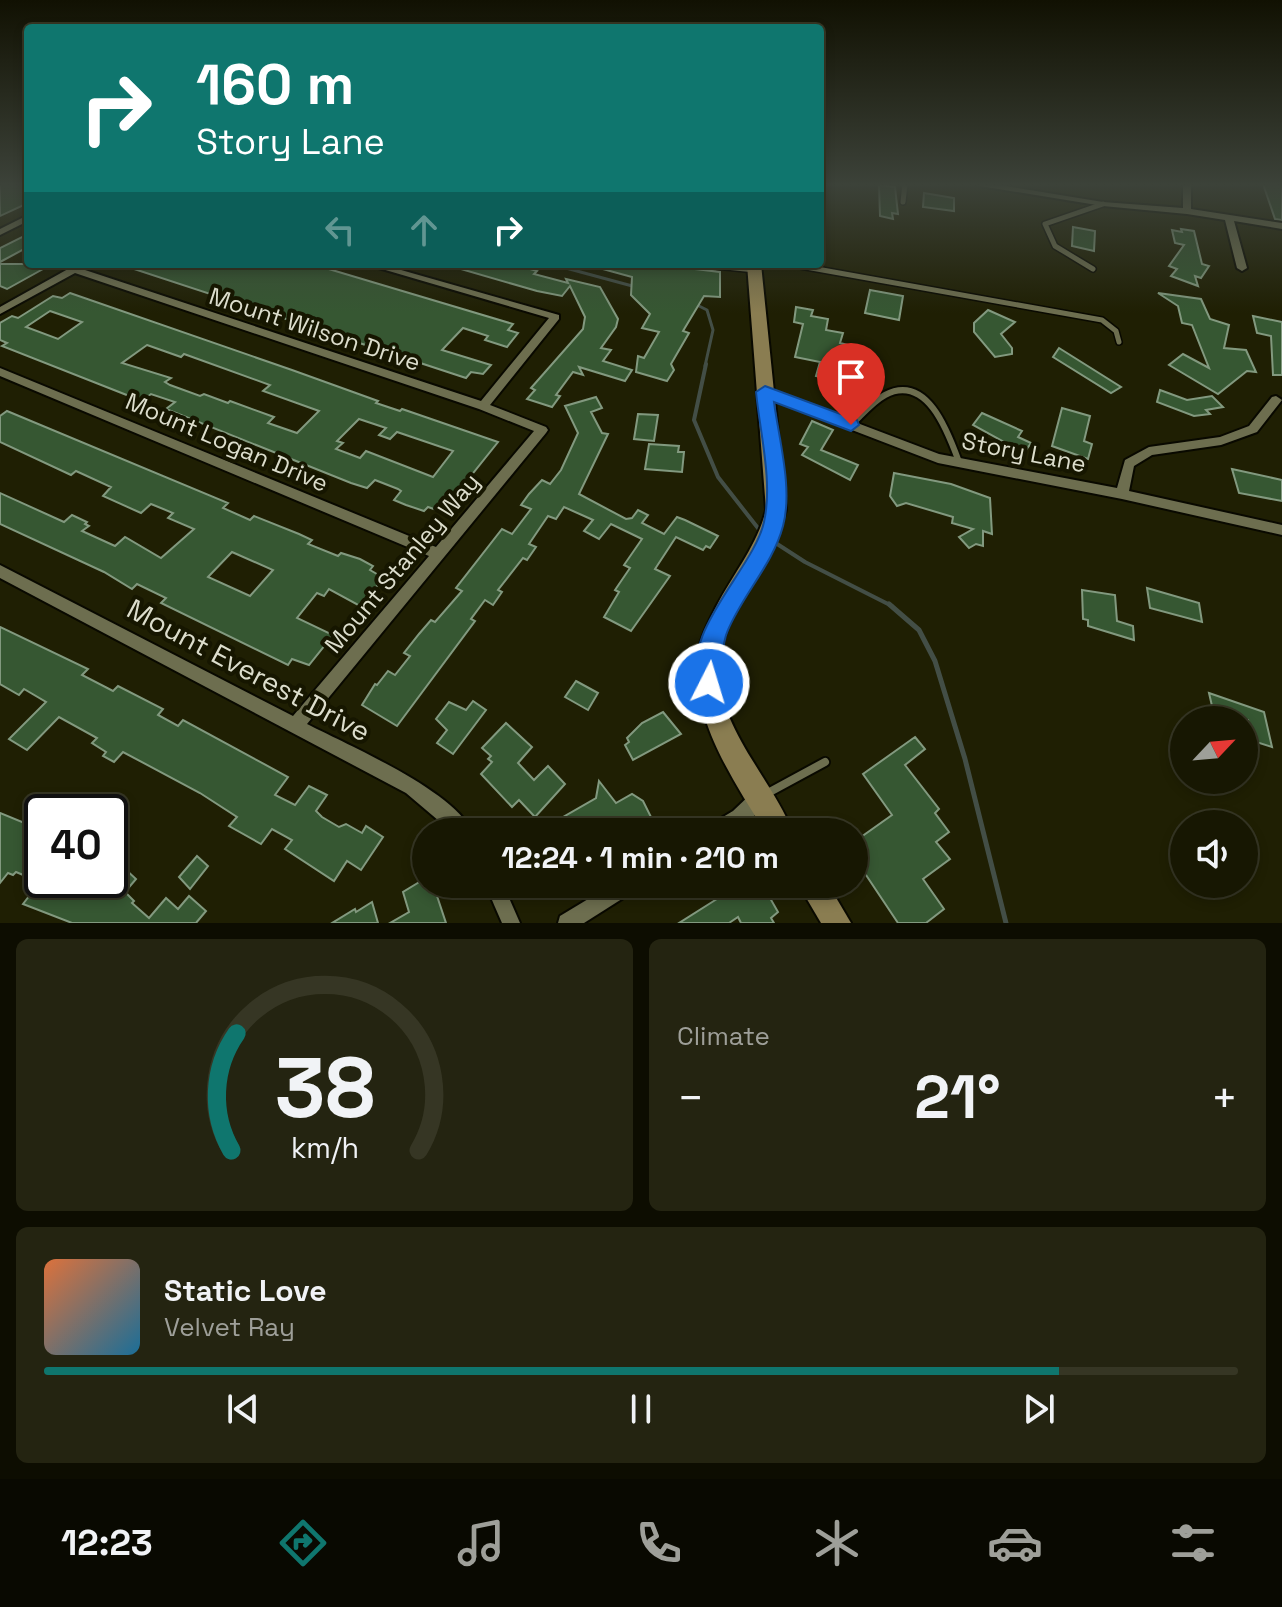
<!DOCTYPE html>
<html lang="en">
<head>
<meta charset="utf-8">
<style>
	:root { --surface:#171702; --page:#242411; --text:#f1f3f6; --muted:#9e9f99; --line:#363624; --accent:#0f766e }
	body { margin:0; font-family:"Space Grotesk",sans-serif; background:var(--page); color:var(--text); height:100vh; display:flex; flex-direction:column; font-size:30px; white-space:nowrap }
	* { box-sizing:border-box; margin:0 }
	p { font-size:26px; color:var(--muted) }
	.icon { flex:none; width:44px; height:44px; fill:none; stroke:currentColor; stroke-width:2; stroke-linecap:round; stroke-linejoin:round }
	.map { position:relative; height:923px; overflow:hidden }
	.details { display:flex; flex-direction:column; gap:16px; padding:16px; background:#0d0d01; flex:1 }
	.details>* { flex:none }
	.top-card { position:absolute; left:24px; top:24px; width:800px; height:244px; border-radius:8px; box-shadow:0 4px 12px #0003,0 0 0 2px var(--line); background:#0f766e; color:#fff; overflow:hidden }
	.needle { width:52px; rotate:64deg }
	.tools { position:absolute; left:1170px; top:706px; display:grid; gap:16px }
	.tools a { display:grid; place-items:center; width:88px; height:88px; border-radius:50%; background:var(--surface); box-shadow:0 4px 12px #0003,0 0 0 2px var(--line); font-size:40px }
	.speed { position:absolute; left:24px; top:794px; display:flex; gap:16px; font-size:40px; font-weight:700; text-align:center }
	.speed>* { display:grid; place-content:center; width:104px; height:104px; border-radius:50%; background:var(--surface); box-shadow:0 4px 12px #0003,0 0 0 2px var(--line); line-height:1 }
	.speed .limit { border:4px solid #111; border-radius:12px; background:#fff; color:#111 }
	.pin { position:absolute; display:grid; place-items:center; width:68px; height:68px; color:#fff; margin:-82px -34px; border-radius:50% 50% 50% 0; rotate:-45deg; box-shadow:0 0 8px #0007 }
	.pin .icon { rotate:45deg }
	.me { position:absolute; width:88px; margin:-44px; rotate:5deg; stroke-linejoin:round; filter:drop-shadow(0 0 6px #0008) }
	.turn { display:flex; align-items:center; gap:28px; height:168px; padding:0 40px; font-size:36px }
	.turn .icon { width:104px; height:104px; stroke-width:2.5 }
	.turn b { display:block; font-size:56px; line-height:68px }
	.lanes { display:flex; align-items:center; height:76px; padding:0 40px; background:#0003; justify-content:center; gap:40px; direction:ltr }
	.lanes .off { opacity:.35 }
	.big { font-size:60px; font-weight:600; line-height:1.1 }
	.details .card { flex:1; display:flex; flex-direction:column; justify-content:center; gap:12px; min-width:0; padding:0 28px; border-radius:12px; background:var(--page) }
	.details .dial { align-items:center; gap:0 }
	.dial svg { height:208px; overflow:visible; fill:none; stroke:var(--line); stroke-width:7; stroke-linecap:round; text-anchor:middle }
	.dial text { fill:var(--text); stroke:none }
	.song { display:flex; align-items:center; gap:24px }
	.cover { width:96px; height:96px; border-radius:12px; background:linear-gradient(135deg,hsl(20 70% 55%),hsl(200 70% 35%)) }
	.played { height:8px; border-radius:4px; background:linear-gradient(90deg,var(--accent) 85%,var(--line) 85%) }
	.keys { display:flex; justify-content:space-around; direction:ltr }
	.heat { display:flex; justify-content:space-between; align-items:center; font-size:44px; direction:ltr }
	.details .tiles { flex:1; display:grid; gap:16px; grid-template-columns:1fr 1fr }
	.card:last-child { grid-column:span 2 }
	.trip { position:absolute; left:412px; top:818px; width:456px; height:80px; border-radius:40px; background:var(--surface); box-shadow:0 4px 12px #0003,0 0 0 2px var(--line); font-weight:600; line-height:80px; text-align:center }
	.tab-bar { display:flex; height:128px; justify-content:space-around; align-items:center; background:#090901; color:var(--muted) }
	.tab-bar .icon { width:56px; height:56px }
	.tab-bar .active { color:var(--accent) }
	.tab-bar b { font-size:36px; color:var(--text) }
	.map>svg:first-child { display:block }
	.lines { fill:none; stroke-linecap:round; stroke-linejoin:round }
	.stream-far2 { stroke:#434e46; stroke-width:3 }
	.stream-far1 { stroke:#434e46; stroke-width:4 }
	.stream { stroke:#434e46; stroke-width:5 }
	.building { fill:#365732; stroke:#82997f; stroke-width:2; fill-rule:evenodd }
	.lane-far2-casing { stroke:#090900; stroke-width:8 }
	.lane-far1-casing { stroke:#090900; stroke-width:10 }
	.lane-casing { stroke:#090900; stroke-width:12 }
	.street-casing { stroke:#090900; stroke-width:4 }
	.secondary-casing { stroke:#090900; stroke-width:4 }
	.lane-far2 { stroke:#6d6e4f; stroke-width:5 }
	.lane-far1 { stroke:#6d6e4f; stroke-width:6 }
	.lane { stroke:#6d6e4f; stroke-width:8 }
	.street { fill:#6d6e4f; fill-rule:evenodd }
	.secondary { fill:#8a7d51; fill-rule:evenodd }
	.route { fill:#1a73e8; stroke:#114b97; stroke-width:2 }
	.labels { text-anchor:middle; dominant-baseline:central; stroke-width:8; stroke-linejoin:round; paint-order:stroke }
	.street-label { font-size:24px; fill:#dcddcc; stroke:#161600 }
	.near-street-label { font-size:28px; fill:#dcddcc; stroke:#161600 }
</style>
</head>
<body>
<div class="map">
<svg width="1282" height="923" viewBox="0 0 1282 923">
	<rect width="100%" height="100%" fill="#1f1f03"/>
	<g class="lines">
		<g class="stream-far2">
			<polyline points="551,264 636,287"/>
			<polyline points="695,304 707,310 713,330 705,366"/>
		</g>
		<g class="stream-far1">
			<polyline points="706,364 694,420 718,477 761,532"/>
			<polyline points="771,540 805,562 892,606"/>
		</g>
		<polyline class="stream" points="889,604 919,630 935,661 965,759 1006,923"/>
	</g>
	<g class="building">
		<polygon points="0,184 28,184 28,203 0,216"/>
		<polygon points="1263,184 1282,184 1282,220 1275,219"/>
		<polygon points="879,185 895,187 898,214 892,213 893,219 880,216"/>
		<polygon points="924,193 954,198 954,211 923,207"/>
		<polygon points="1073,227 1095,231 1094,251 1072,246"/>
		<polygon points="1181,229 1194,231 1202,264 1209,266 1201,278 1195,276 1198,286 1171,276 1177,269 1169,266 1184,245 1175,243 1172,230 1182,232"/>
		<polygon points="28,234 28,247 0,262 0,248"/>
		<polygon points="0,264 29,264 43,269 7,289 0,286"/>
		<polygon points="125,264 312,264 513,324 508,330 518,333 507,347 485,340 488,336 463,328 442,350 491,365 483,374 471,372 466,378 125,266"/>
		<polygon points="454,264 513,264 537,271 534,274 568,283 566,279 600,287 618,319 616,327 601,348 611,350 603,361 632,370 625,381 579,367 583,375 573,372 556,395 560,396 552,407 527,399 535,390 531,388 583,329 585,317 570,286 562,296 537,291 454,267"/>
		<polygon points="599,264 690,266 695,269 720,272 720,297 704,296 683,331 689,333 671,364 674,370 667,381 636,372 638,356 644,358 659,332 642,328 650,314 631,295 632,277 599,268"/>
		<polygon points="870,290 903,296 899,320 865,313"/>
		<path d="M70,293l222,77 86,31 -2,2 24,8 2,-2 96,33 -56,70 -14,-5 -4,4 -18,-6 -12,-5 7,-9 -3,-2 -23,-9 -8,8 -16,-5 -185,-74 9,-7 -24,-8 -9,7 -140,-55 5,-3 -7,-3v-17l12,-7 6,2 35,-22 9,2zM50,311l32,11 -24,17 -32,-12zM147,345l34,12 3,-3 86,31 -7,6 56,20 -22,22 -29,-10 6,-6 -44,-16 -2,2 -24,-9 -4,2 -30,-11 -5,-3 6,-4 -49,-15zM359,419l27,9 -7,7 11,4 7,-7 56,19 -20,26 -67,-26 -6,7 -24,-9 7,-6 -6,-2z"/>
		<polygon points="1158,293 1201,299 1210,319 1229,325 1224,348 1246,350 1256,372 1247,371 1218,394 1169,365 1183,354 1209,368 1192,325 1182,323 1178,306"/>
		<polygon points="796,307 813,310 811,316 828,319 826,330 843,333 840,343 848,345 846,353 864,358 858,374 834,368 830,379 816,376 820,362 795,357 803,324 794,322"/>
		<polygon points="988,310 1015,322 1001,334 1012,348 1012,354 995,357 974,332 974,323"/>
		<polygon points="1253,316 1282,322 1282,375 1273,375 1271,336 1257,333"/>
		<polygon points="1059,348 1121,387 1111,393 1053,357"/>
		<polygon points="1160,390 1187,400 1212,396 1223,407 1206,410 1210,414 1194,416 1157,402"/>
		<polygon points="596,397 602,408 591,412 602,433 608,434 579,494 626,519 632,518 638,510 648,515 642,523 664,534 677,517 685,520 718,536 710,548 706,546 703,550 676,537 655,569 670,576 631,631 604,617 619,592 615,590 630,568 624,565 642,539 611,524 599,539 584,531 593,520 564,507 556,519 548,516 529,544 536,547 527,560 523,558 498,590 502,592 493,605 485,600 471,619 475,621 397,726 362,705 375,684 377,685 388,671 395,675 410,656 404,653 419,634 431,620 435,622 462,591 456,588 502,529 512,534 531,509 521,505 529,494 542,480 550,484 561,470 578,433 565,406"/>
		<polygon points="1062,408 1090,416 1084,441 1092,444 1088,459 1052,446"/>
		<path d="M7,411l221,92 -5,5 27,12 4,-4 45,18 13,6 -4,4 30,12 3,-3 19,6 13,7 -3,4 12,7v3l-22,26 -31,-17 -5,7 -7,-3 -20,25 36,17 -24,30 -17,-6 -4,6 -127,-62 5,-5 -29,-14 -5,5 -28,-17 -104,-48v-31l64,29 8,-7 15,7 -2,2 4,2 -7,5 33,15 10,-9 36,21 33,-29 -26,-11 5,-5 -22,-9 -10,9 -38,-17 8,-9 -35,-16 -5,4 -71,-33v-26zM232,552l41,18 -23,26 -42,-19z"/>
		<polygon points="982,413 1022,431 1018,437 1031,443 1024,453 973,425"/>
		<polygon points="638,414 658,415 654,441 634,439"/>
		<polygon points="812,421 833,430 821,450 858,465 850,480 802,455 808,447 800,444"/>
		<polygon points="649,444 679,446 678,452 684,452 682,472 645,469"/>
		<polygon points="1232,469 1282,480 1282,501 1239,493"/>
		<polygon points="894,473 951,484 990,498 992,534 983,531 983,546 976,544 969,548 959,537 973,529 952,523 953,517 906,503 897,506 890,496"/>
		<polygon points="1147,588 1199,603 1202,622 1150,608"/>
		<polygon points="1082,590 1115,595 1117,621 1133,626 1134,640 1088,626 1088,620 1083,619"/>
		<polygon points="0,627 88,669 82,675 113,691 118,686 163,709 158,715 178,726 183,720 288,777 275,795 295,805 309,786 327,795 316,811 322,817 339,827 346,824 362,833 366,826 383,837 361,870 347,861 334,881 285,849 292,840 272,829 261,844 229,826 237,817 200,793 123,752 114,762 103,756 106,752 92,743 97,738 59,717 27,750 9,739 46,702 24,689 19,695 0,684"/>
		<polygon points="576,681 598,693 588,710 565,697"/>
		<polygon points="1209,693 1264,712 1272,747 1253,741 1248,720 1215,719"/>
		<polygon points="473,701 486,710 453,754 437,743 447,730 436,719 449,702 466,710"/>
		<polygon points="663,712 681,734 633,760 625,745 629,742 627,738 642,723"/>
		<polygon points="506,723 532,747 518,763 534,780 548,766 565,784 535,817 519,800 512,807 481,774 492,762 488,759 491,756 482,748"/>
		<polygon points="915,737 925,749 905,765 939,809 935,813 949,832 936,842 950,859 923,879 944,909 926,923 898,923 854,857 854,842 892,815 863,774"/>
		<polygon points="599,781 616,803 632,794 643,801 652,819 630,832 537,832 596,798"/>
		<polygon points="0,813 39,829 29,842 42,848 42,880 113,880 124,868 136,879 125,892 134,901 132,903 149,918 166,898 178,909 189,896 206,911 196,923 72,923 23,904 40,882 16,872 13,875 8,873 0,883"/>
		<polygon points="197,856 208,866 190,889 179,877"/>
		<polygon points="426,878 426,884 433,884 446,923 390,923 409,912 403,892"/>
		<polygon points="724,884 762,884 778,912 771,918 774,923 741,923 738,917 729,923 679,923 728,892"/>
		<polygon points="372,902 378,923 332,923 355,909 356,912"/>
	</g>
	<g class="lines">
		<defs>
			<g id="lane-far2">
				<polyline points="903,202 905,184"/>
				<polyline points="696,264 755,270"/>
				<polyline points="789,264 1102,320 1116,331 1119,342"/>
				<polyline points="1093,269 1055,246 1045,224 1103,204"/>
			</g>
			<path id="lane-far1" d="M851,425c11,-10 21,-23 34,-30 42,-22 63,37 74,67"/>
			<polyline id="lane" points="766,794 825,762"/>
			<g id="street">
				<polygon points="976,184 993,184 1103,202 1183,208 1183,184 1191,184 1191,209 1282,223 1282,229 1234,221 1247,268 1242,271 1237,268 1225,220 1187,214 1103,206 980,186"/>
				<polygon points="28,215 28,221 0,235 0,229"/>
				<path d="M77,264h12l-7,5 399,132 68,-83 -184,-54h15l179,51v4l-69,86 56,22 2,3 -2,3 -239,291c41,21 148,67 165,108h-20l-46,-39 -406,-215v-13l293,151 136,-160 -429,-180v-8l436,179 98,-116 -55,-22 -404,-136 -75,41v-7z"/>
				<polygon points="765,388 939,454 1117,488 1125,460 1149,447 1220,437 1249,426 1272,397 1276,396 1282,400 1257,432 1221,445 1152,455 1134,466 1129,491 1282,525 1282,535 1122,499 938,463 761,395 759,392 761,389"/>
				<path d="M759,790l6,2 2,6c-5,13 -21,27 -34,33 -8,3 -19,1 -28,1l3,-6 25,-15 20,-19z"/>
				<polygon points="485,884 503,884 520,923 502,923"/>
				<polygon points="613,884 639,884 636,890 584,923 558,923 560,916"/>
			</g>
			<g id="secondary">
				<path d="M747,264h14l25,246c-11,43 -39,75 -57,115 -36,81 36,139 64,207h-28c-30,-49 -70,-107 -68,-167 0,-21 10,-40 19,-58 17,-33 41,-61 50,-97z"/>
				<polygon points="798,884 828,884 851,923 821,923"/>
			</g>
		</defs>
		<use href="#lane-far2" class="lane-far2-casing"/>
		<use href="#lane-far1" class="lane-far1-casing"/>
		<use href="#lane" class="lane-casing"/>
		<use href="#street" class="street-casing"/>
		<use href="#secondary" class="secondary-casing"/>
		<use href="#lane-far2" class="lane-far2"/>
		<use href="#lane-far1" class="lane-far1"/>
		<use href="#lane" class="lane"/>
		<use href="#street" class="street"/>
		<use href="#secondary" class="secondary"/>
	</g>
	<linearGradient id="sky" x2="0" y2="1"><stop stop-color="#111102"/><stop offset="0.59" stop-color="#3c4239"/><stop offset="1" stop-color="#3c4239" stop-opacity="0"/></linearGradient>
	<rect width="1282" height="313" fill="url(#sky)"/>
	<path class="route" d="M765,386l92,34 2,5 -8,6 -77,-29c5,38 19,87 9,124 -10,38 -40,68 -55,104 -9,19 -3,42 -11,60l-8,4 -8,-4c-25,-56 52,-119 63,-168 9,-40 -4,-89 -8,-130z"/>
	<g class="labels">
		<g class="street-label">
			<text transform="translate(315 329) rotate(18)">Mount Wilson Drive</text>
			<text transform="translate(227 442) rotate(23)">Mount Logan Drive</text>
			<text transform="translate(1024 452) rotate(11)">Story Lane</text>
			<text transform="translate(402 563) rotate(-50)">Mount Stanley Way</text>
		</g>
		<g class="near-street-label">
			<text transform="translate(249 670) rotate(28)">Mount Everest Drive</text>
		</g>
	</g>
</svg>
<div class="tools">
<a><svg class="needle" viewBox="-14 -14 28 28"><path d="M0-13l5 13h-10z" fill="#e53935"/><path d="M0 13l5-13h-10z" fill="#9e9f99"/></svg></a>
<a><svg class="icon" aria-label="sound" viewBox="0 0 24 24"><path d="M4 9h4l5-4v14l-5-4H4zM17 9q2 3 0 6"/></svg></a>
</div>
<div class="speed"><div class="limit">40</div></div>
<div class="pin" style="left:851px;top:425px;background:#d93025"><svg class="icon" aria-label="arrive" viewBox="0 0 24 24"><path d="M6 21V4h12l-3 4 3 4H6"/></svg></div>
<svg class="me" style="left:709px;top:683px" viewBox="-20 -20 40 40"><circle r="17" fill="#1a73e8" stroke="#fff" stroke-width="3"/><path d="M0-11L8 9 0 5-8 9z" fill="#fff"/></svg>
<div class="trip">12:24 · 1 min · 210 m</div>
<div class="top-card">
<div class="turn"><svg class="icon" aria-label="right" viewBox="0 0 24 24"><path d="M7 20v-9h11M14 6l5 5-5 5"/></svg><div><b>160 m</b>Story Lane</div></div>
<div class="lanes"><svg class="icon off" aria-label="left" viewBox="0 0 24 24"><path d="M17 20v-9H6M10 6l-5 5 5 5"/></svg><svg class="icon off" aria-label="ahead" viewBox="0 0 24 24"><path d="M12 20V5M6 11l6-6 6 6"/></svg><svg class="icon" aria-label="right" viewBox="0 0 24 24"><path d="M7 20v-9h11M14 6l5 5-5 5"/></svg></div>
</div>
</div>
<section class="details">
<div class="tiles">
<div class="card dial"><svg viewBox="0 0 100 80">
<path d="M14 69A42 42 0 1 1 86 69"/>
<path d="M14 69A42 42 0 0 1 16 24" stroke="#0f766e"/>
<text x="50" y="56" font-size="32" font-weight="700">38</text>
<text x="50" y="72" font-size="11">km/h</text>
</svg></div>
<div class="card"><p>Climate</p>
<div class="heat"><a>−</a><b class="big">21°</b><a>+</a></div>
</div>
<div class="card">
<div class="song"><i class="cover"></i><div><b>Static Love</b><p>Velvet Ray</p></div></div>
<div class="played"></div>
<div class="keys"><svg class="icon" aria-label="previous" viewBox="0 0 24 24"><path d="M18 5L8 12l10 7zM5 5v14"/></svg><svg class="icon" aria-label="pause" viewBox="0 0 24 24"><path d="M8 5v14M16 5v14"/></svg><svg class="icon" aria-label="next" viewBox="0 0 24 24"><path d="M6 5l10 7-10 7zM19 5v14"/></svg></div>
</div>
</div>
</section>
<nav class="tab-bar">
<b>12:23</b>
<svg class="icon active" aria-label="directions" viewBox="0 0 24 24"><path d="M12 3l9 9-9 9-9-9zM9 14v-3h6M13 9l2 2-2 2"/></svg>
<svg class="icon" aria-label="music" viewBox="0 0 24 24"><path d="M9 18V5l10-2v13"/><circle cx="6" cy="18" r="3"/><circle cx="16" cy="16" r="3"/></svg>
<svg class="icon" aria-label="phone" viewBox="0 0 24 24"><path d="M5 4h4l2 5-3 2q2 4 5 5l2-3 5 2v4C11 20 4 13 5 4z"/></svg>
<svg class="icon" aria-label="climate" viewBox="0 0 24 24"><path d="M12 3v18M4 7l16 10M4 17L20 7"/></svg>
<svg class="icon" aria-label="car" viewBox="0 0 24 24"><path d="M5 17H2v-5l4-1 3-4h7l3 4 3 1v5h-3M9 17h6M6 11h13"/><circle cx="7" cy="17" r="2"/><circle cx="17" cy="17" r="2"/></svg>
<svg class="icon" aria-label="filters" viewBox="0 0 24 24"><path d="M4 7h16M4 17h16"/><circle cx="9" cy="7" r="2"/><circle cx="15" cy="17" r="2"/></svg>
</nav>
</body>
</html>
